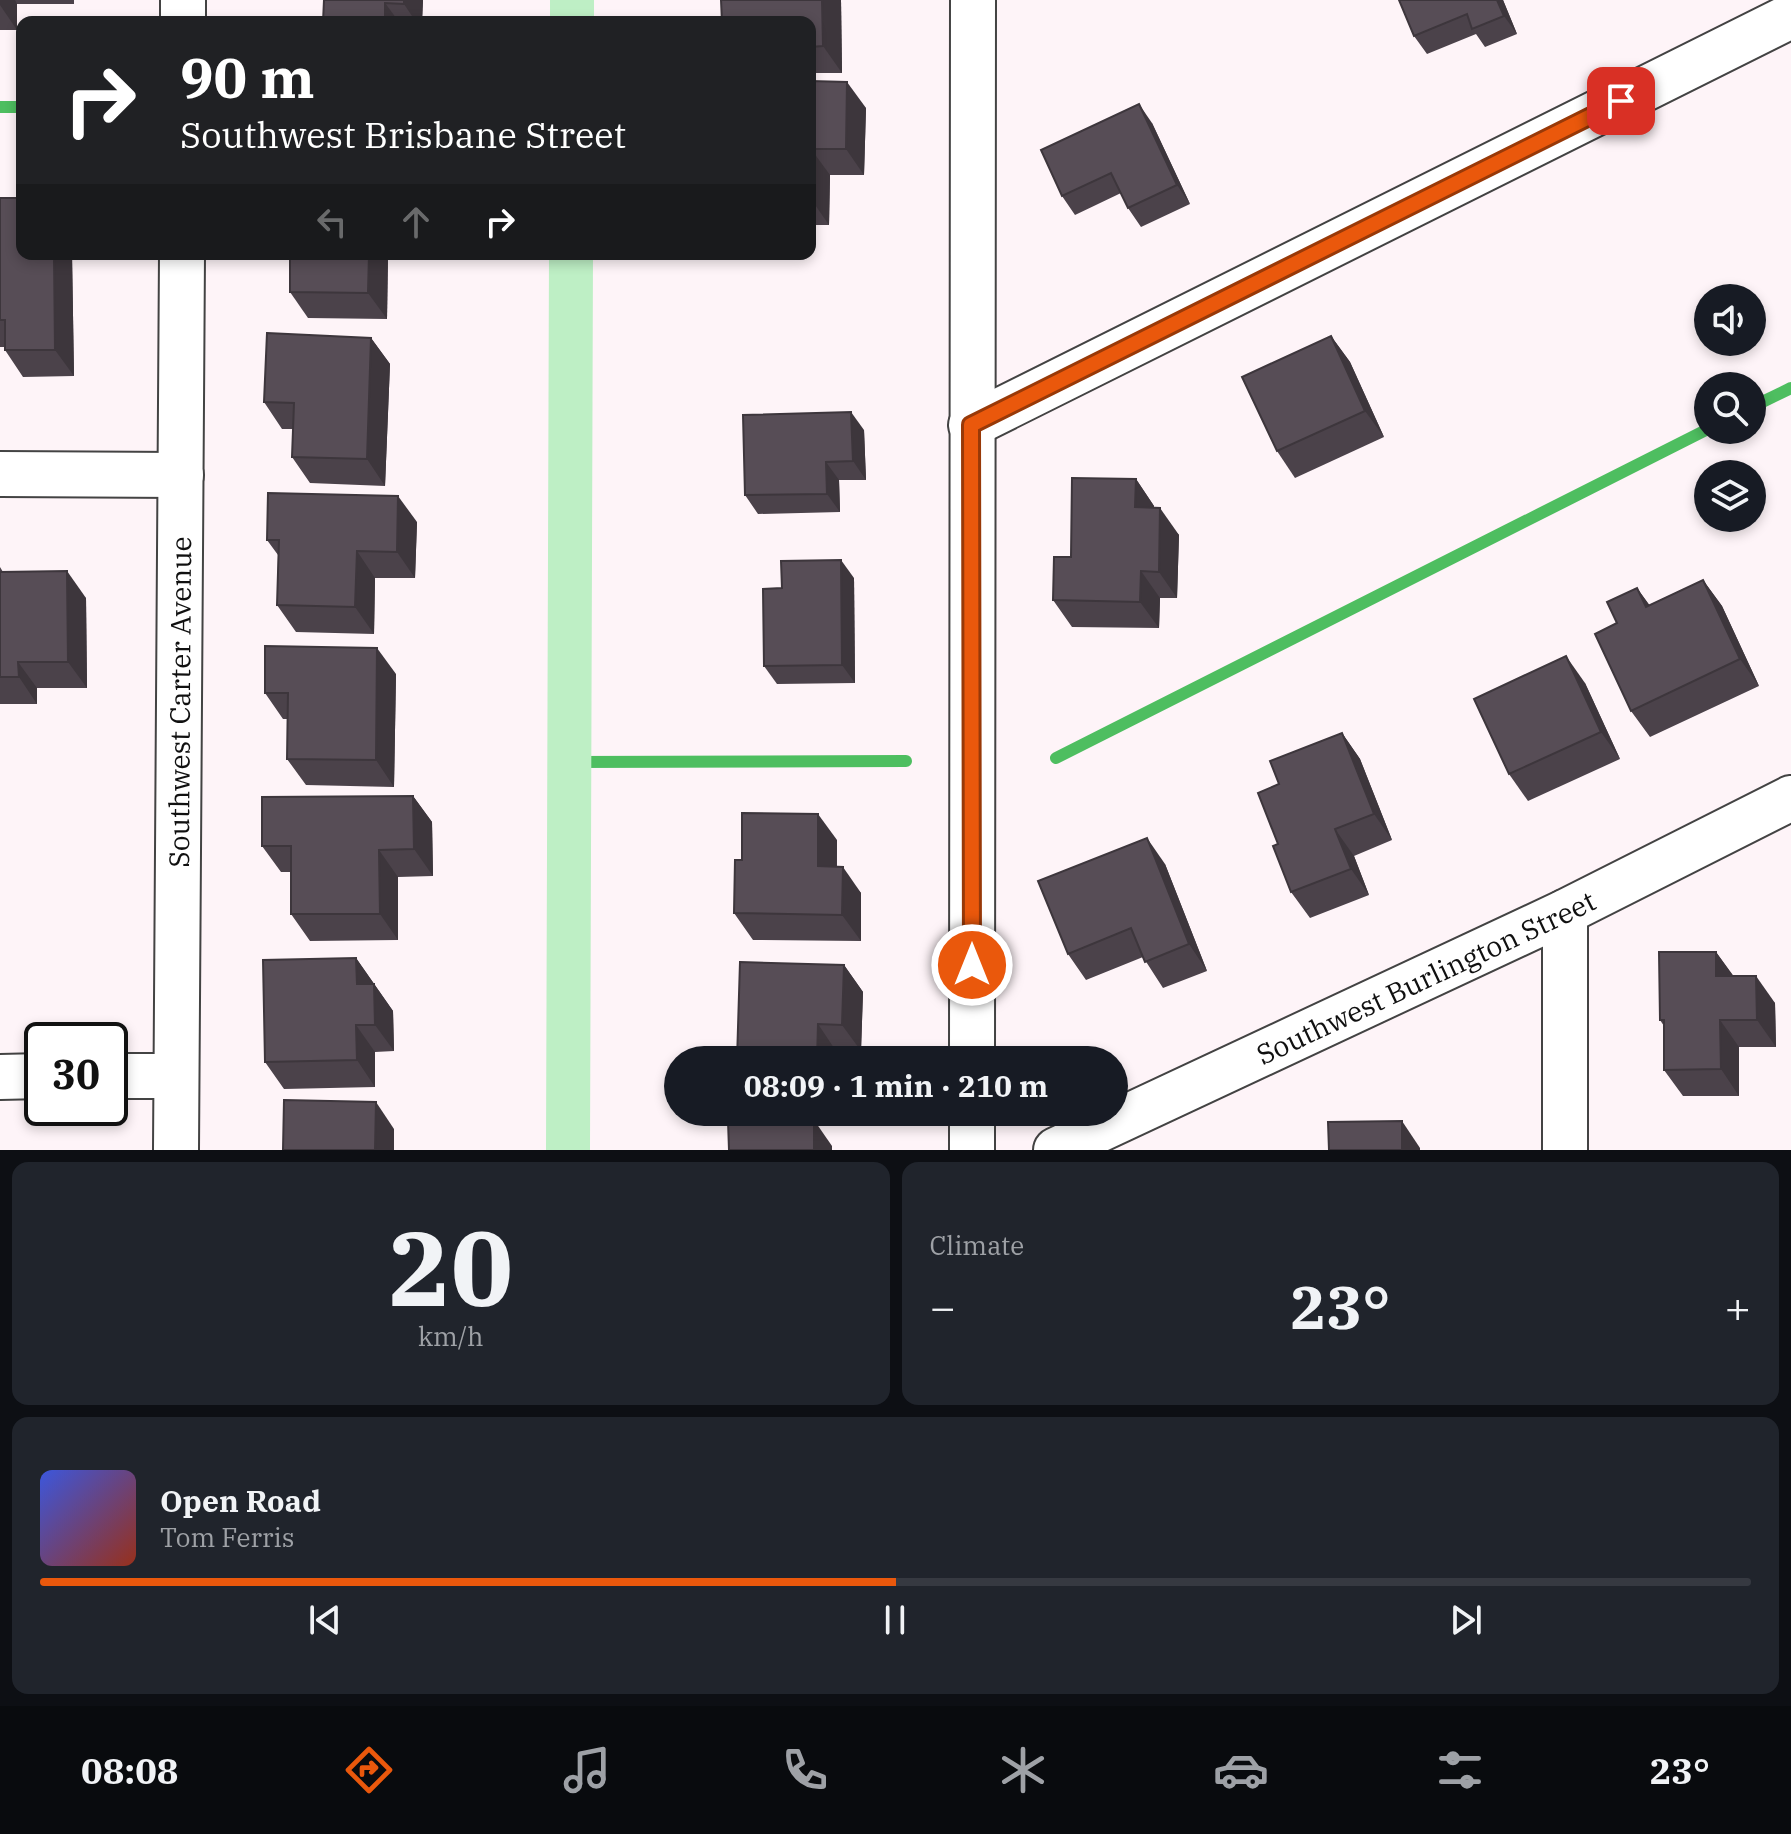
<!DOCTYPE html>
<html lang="en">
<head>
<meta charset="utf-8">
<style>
	:root { --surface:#171b24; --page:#20242c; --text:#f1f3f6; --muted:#9ea1a6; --line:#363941; --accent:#ea580c }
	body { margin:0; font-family:"IBM Plex Serif",serif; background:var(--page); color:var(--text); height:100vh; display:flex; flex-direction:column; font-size:30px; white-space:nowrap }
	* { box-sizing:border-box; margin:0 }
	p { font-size:26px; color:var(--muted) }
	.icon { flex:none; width:44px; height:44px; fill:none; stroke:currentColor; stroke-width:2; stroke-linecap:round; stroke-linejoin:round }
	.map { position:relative; height:1150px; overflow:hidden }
	.details { display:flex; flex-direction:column; gap:12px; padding:12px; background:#0d0f14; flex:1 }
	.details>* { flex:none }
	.hud { position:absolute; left:16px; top:16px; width:800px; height:244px; border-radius:16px; box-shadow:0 4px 12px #0003; background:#202124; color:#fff; overflow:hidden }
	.fabs { position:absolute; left:1694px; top:284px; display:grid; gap:16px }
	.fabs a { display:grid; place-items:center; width:72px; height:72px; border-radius:50%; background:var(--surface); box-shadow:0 4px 12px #0003; font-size:40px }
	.speed { position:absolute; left:24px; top:1022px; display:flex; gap:16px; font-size:40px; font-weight:700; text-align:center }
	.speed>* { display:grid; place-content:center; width:104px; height:104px; border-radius:50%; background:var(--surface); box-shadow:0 4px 12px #0003; line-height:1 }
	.speed .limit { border:4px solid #111; border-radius:12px; background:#fff; color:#111 }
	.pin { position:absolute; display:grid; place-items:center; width:68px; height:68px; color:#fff; margin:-34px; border-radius:16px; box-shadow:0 4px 12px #0006 }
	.me { position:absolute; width:88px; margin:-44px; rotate:0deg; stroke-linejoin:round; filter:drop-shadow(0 0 6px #0008) }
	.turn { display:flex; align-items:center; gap:28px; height:168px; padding:0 32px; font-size:36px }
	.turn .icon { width:104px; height:104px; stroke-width:2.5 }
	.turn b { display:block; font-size:56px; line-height:68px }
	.lanes { display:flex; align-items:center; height:76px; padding:0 32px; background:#0003; justify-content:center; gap:40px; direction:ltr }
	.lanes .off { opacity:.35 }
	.big { font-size:60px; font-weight:800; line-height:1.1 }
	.details .tile { flex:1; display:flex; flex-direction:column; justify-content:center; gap:12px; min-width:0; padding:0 28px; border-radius:16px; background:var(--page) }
	.details .dial { align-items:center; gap:0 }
	.dial b { font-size:104px; line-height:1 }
	.song { display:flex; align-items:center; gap:24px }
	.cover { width:96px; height:96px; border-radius:12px; background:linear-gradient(135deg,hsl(230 70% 55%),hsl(10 70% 35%)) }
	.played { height:8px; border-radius:4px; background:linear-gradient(90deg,var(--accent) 50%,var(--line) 50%) }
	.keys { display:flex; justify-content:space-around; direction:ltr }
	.heat { display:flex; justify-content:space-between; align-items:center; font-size:44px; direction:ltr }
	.details .tiles { flex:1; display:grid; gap:12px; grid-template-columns:1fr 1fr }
	.tile:last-child { grid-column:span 2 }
	.trip { position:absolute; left:664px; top:1046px; width:464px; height:80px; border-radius:40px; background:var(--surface); box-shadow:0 4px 12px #0003; font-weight:800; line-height:80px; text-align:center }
	.dock { display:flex; height:128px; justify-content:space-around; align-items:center; background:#090b0e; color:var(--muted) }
	.dock .icon { width:56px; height:56px }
	.dock .active { color:var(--accent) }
	.dock b { font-size:36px; color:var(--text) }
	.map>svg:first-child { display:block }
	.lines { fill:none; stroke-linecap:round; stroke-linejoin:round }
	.stream { stroke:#4ebe60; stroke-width:12 }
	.canal { stroke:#beefc5; stroke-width:44 }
	.minor-casing { stroke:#434343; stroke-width:48 }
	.minor { stroke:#fff; stroke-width:44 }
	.wall { fill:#4b424a }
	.shaded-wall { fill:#3d363c }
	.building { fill:#574d56; stroke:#3d363c; stroke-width:2 }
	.route-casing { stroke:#983908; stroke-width:20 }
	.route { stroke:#ea580c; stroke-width:14 }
	.labels { text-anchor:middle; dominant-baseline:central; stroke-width:8; stroke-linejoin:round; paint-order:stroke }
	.street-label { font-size:28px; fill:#101010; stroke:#fff }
</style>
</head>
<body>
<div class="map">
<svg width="1791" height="1150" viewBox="0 0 1791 1150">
	<rect width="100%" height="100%" fill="#fef4f8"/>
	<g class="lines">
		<g class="stream">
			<polyline points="0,107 22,107"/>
			<polyline points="1752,407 1791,388"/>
			<polyline points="1056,758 1708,429"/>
			<polyline points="570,762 906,761"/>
		</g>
		<g class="canal">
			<polyline points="572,22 572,0"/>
			<polyline points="568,1150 571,254"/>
		</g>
		<defs>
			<g id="minor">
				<polyline points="183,22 183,0"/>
				<polyline points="971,425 1791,16"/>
				<polyline points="0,474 181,475"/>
				<polyline points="972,1060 973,0"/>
				<polyline points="110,1076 176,1076"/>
				<polyline points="0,1077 42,1076"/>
				<polyline points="972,1112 972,1150"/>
				<path id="s1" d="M176,1150l6,-896"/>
				<path id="s2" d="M1056,1150l509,-238 226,-114"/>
				<polyline points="1565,1150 1565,912"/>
			</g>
		</defs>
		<use href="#minor" class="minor-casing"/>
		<use href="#minor" class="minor"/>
	</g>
	<g class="wall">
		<polygon points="0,0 74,0 74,4 17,4 17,30 0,30"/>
		<polygon points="324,0 423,0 422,22 323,22"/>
		<polygon points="841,0 842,73 810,73 810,22"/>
		<polygon points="1399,0 1503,0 1517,34 1485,47 1476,34 1427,54 1414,36"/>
		<polygon points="810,81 866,108 864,175 830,175 829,225 810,225"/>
		<polygon points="1152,123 1190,204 1141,227 1128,208 1121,193 1075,215 1062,196"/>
		<polygon points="0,198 22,254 72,254 74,376 23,377 5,350 5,347 0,347"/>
		<polygon points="290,254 388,254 387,319 308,318 290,292"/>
		<polygon points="1331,336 1350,362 1384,437 1295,478 1277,451"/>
		<polygon points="371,338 390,364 385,486 310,483 292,457 293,429 282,429 264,402"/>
		<polygon points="864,430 866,480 839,480 840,512 758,514 745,495"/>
		<polygon points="1136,479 1154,506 1154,508 1179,535 1177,598 1160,598 1159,628 1072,627 1053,600 1071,557"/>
		<polygon points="417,522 415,578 375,578 374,634 296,632 277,605 278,555 267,540"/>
		<polygon points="0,567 3,572 86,598 87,688 37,688 37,704 0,704"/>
		<polygon points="854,578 855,683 777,684 764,666 782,588"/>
		<polygon points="1703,580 1722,606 1759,686 1650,737 1631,711 1637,588 1649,605"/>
		<polygon points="396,674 394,787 306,785 287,759 288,719 283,719 265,693"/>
		<polygon points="1585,683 1620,759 1528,801 1509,774"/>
		<polygon points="1342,733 1360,759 1392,840 1354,856 1369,895 1310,918 1291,892 1278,844 1279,784"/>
		<polygon points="413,796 432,822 433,876 398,877 398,940 310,941 291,914 291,872 281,872 262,846"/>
		<polygon points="837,840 837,867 861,893 861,941 753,940 734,913 742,860"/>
		<polygon points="1165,864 1207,971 1163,988 1143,957 1086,980 1068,954"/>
		<polygon points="1716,952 1733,976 1775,1003 1776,1047 1739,1047 1739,1096 1683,1096 1664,1070 1664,1026 1660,1020"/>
		<polygon points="356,958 393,1011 394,1051 375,1052 375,1087 284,1089 265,1062"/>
		<polygon points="844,965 863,992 861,1051 836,1051 737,1060"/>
	</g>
	<g class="shaded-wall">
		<polygon points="0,0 15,0 17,4 17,30 0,5"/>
		<polygon points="404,0 423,0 422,22 416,22 404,4"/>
		<polygon points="822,0 841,0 842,73 823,46"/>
		<polygon points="1497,0 1503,0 1517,34 1504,16"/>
		<polygon points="385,3 399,22 385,22"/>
		<polygon points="847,82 866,108 864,175 846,149"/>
		<polygon points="1139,104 1152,123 1190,204 1177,185"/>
		<polygon points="811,149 830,175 829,225 811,199"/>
		<polygon points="54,254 72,254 74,376 55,350"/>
		<polygon points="369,254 388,254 387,319 368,293"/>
		<polygon points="1331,336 1350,362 1384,437 1365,411"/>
		<polygon points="371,338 390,364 385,486 367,459"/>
		<polygon points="851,412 864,430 866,480 853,461"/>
		<polygon points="826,462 839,480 840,512 827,494"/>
		<polygon points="1136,479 1154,506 1153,534 1135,507"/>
		<polygon points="398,496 417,522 415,578 397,552"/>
		<polygon points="1160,508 1179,535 1177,598 1159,572"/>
		<polygon points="357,551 375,578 374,634 355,607"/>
		<polygon points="841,560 854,578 855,683 842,665"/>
		<polygon points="67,571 86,598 87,688 68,662"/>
		<polygon points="1141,571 1160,598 1159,628 1140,602"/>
		<polygon points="1703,580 1722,606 1759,686 1740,659"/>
		<polygon points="1637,588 1656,614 1646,607"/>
		<polygon points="377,648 396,674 394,787 376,760"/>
		<polygon points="1566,656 1585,683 1620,759 1601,732"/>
		<polygon points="18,662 37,688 37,704 19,677"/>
		<polygon points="1342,733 1360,759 1392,840 1374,814"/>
		<polygon points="413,796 432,822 433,876 414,849"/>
		<polygon points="818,814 837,840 836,893 818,866"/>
		<polygon points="1335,829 1354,856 1369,895 1351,869"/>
		<polygon points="1147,838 1165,864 1207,971 1189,944"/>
		<polygon points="379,850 398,877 398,940 380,914"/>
		<polygon points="843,867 861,893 861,941 842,915"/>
		<polygon points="1716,952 1735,978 1716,976"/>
		<polygon points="356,958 393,1011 394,1051 375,1025 357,984"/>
		<polygon points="844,965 863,992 861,1051 842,1025"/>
		<polygon points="1756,976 1775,1003 1776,1047 1757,1020"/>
		<polygon points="1720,1020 1739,1047 1739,1096 1721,1069"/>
		<polygon points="818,1024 836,1051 836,1060 817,1060"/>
		<polygon points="356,1025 375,1052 375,1087 357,1060"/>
		<polygon points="376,1102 394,1129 394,1150 375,1150"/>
		<polygon points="814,1120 832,1146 832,1150 814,1150"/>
		<polygon points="1402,1121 1420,1148 1420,1150 1403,1150 1402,1148"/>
	</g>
	<g class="building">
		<polygon points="324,0 404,0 404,4 385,3 385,22 323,22"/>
		<polygon points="721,0 822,0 823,46 810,47 810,22 722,22"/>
		<polygon points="1399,0 1497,0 1504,16 1472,29 1467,14 1414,36"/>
		<polygon points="810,81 847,82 846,149 811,149 811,199"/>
		<polygon points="1139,104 1177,185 1128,208 1111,173 1062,196 1041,150"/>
		<polygon points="0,198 22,198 22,254 54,254 55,350 5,350 5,320 0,320"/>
		<polygon points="290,254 369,254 368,293 290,292"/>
		<polygon points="267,333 371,338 367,459 292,457 294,403 264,402"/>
		<polygon points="1331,336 1365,411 1277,451 1242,377"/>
		<polygon points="851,412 853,461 826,462 827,494 745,495 743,415"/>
		<polygon points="1072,478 1136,479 1135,507 1160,508 1159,572 1141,571 1140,602 1053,600 1054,557 1071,557"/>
		<polygon points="268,493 398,496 397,552 357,551 355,607 277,605 279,540 267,540"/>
		<polygon points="841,560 842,665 764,666 763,589 782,588 781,561"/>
		<polygon points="67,571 68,662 18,662 19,677 0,677 0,572"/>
		<polygon points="1703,580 1740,659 1631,711 1595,634 1617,623 1607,602 1637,588 1646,607"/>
		<polygon points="265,646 377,648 376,760 287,759 288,693 265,693"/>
		<polygon points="1566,656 1601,732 1509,774 1474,699"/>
		<polygon points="1342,733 1374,814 1335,829 1351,869 1291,892 1273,846 1278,844 1258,793 1279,784 1270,761"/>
		<polygon points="413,796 414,849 379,850 380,914 291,914 291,846 262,846 262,797"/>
		<polygon points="742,813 818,814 818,866 843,867 842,915 734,913 735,860 742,860"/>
		<polygon points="1147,838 1189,944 1145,962 1131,928 1068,954 1038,881"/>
		<polygon points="1659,952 1716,952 1716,976 1756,976 1757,1020 1720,1020 1721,1069 1664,1070 1664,1020 1660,1020"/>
		<polygon points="356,958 357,984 374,984 375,1025 356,1025 357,1060 265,1062 263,960"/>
		<polygon points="740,962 844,965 842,1025 818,1024 817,1060 737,1060"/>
		<polygon points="284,1100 376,1102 375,1150 283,1150"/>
		<polygon points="814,1120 814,1150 729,1150 728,1121"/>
		<polygon points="1402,1121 1402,1148 1412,1148 1412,1150 1329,1150 1328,1122"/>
	</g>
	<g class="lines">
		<defs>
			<polyline id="route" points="972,965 971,425 1621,101"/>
		</defs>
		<use href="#route" class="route-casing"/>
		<use href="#route" class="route"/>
	</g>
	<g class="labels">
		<g class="street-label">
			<text stroke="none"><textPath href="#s1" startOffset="448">Southwest Carter Avenue</textPath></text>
			<text stroke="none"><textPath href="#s2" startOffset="408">Southwest Burlington Street</textPath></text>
		</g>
	</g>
</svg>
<div class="fabs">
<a><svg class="icon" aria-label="sound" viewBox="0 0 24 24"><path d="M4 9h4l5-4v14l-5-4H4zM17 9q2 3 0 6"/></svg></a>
<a><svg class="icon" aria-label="search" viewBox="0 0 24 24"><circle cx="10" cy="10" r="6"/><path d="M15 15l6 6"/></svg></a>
<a><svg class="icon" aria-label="layers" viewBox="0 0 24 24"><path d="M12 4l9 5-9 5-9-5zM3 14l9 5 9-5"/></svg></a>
</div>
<div class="speed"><div class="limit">30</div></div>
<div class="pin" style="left:1621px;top:101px;background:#d93025"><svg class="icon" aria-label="arrive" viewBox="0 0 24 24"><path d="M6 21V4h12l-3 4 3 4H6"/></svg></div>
<svg class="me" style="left:972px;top:965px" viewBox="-20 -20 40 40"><circle r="17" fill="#ea580c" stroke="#fff" stroke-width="3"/><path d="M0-11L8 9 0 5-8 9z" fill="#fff"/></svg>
<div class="trip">08:09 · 1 min · 210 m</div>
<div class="hud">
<div class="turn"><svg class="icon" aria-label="right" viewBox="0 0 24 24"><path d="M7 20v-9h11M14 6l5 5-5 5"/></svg><div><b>90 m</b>Southwest Brisbane Street</div></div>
<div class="lanes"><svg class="icon off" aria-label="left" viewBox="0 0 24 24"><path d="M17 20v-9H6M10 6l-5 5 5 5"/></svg><svg class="icon off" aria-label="ahead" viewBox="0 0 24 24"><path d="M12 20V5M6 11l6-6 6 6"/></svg><svg class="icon" aria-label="right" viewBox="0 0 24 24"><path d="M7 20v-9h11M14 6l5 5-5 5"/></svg></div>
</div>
</div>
<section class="details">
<div class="tiles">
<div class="tile dial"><b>20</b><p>km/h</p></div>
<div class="tile"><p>Climate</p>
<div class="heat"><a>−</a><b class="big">23°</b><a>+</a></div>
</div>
<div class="tile">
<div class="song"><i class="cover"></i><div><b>Open Road</b><p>Tom Ferris</p></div></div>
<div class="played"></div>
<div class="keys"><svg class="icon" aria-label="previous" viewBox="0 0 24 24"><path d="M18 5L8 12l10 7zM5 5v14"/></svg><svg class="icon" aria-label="pause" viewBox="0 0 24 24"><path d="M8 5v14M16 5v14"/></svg><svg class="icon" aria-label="next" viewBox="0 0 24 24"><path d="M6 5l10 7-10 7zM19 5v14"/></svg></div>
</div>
</div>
</section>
<nav class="dock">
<b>08:08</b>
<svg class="icon active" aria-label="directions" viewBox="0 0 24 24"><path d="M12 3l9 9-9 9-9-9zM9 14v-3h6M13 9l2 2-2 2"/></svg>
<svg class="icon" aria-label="music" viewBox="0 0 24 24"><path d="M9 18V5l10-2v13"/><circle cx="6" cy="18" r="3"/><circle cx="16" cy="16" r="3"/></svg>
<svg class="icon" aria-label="phone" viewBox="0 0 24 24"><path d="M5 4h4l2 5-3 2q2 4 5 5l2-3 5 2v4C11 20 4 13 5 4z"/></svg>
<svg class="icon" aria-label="climate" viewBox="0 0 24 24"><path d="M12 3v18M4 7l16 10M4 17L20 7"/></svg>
<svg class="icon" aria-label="car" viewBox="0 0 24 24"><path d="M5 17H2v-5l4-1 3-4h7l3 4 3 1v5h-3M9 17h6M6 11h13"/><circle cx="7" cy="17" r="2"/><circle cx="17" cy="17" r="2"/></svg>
<svg class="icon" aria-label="filters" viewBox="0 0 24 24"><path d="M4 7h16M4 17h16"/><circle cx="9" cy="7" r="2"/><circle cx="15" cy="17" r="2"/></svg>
<b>23°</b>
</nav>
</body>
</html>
